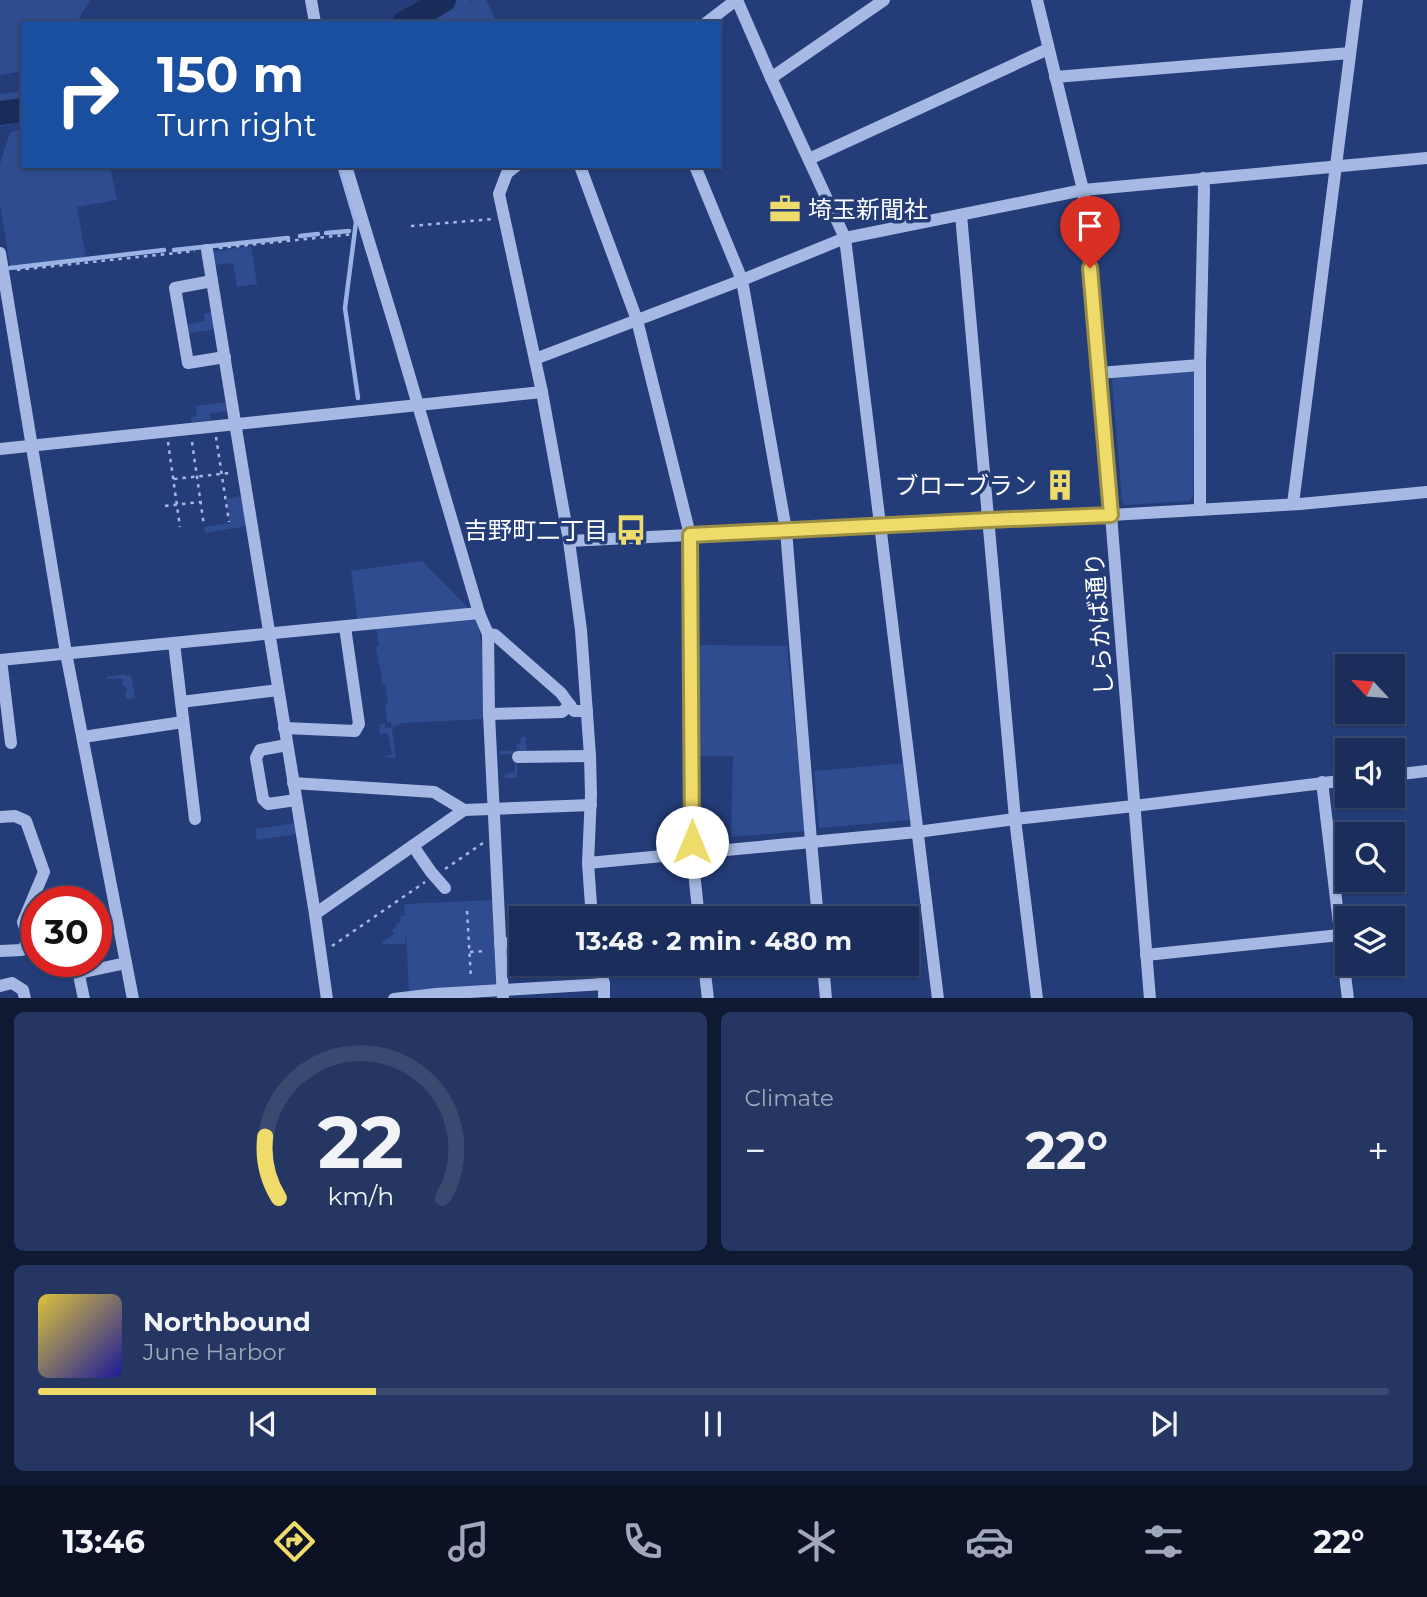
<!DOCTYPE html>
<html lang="en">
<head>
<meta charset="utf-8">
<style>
	:root { --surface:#1b2e5b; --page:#243661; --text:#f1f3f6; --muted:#a0a8bb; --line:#394a71; --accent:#eedb6a }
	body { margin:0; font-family:Montserrat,"Noto Sans JP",sans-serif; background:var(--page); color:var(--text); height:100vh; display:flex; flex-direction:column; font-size:26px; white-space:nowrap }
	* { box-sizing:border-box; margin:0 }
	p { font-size:23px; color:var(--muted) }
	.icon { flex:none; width:38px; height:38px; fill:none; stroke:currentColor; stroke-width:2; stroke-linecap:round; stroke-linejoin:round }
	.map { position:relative; height:998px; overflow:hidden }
	.sheet { display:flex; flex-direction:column; gap:14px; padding:14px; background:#0f1932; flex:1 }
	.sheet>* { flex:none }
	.top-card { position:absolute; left:21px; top:21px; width:700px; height:147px; border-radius:0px; box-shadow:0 2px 5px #0004,0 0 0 2px var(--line); background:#1a4fa0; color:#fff; overflow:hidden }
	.needle { width:46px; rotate:296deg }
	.buttons { position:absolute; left:1335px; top:654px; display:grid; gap:14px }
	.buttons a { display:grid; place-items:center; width:70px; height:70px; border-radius:0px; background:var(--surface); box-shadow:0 2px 5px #0004,0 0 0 2px var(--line); font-size:35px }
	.speed { position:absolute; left:21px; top:886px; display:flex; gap:14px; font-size:35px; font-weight:700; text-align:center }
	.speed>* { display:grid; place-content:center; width:91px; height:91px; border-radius:50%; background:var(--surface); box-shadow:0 2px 5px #0004,0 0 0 2px var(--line); line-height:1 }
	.speed .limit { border:10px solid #d22; background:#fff; color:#111 }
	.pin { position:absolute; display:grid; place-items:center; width:60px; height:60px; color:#fff; margin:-72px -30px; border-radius:50% 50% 50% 0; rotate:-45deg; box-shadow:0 0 7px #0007 }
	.pin .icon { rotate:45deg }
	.me { position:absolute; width:77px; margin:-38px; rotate:0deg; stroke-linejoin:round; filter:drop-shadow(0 0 5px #0008) }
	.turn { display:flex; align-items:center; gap:24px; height:147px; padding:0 21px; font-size:32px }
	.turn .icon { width:91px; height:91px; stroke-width:2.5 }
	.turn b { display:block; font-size:49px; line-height:60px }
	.big { font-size:52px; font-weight:700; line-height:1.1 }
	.sheet .tile { flex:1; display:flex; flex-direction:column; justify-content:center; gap:10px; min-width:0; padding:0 24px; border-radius:10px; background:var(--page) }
	.sheet .dial { align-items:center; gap:0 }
	.dial svg { height:182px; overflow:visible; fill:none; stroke:var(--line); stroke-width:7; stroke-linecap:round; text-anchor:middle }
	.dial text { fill:var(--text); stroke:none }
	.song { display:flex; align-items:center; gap:21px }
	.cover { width:84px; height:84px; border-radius:10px; background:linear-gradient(135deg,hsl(50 70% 55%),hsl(240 70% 35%)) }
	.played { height:7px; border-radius:4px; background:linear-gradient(90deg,var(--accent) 25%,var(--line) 25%) }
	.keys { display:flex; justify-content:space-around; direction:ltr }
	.heat { display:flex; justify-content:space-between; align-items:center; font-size:38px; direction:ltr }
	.sheet .tiles { flex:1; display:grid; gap:14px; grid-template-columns:1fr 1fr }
	.tile:last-child { grid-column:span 2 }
	.trip { position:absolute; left:509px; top:906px; width:410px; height:70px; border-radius:0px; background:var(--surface); box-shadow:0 2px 5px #0004,0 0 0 2px var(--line); font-weight:700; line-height:70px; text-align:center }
	.tab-bar { display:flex; height:112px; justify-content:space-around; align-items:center; background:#0b1224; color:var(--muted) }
	.tab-bar .icon { width:49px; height:49px }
	.tab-bar .on { color:var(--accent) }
	.tab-bar b { font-size:32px; color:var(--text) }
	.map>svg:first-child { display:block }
	.green { fill:#2f4c90 }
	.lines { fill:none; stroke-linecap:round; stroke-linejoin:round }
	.stream { stroke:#9ab2e4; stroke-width:4.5 }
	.river { stroke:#192b59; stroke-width:24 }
	.path { stroke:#a6b9e4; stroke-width:2.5; stroke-dasharray:3.5 5; stroke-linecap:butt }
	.minor { stroke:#a6b9e4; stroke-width:12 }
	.route-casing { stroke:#9b8e45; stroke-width:18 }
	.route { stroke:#eedb6a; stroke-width:12 }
	.labels { text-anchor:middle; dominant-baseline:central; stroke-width:7; stroke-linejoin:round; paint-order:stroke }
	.poi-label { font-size:24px; fill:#fff; stroke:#243d79; text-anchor:end }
	.street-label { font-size:24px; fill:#fff; stroke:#243d79 }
</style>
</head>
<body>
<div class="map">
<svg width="1427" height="999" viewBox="0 0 1427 999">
	<rect width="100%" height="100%" fill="#243d79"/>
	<g class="green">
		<polygon points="0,0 90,0 76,23 23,23 23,68 17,72 0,75"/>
		<polygon points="455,0 472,0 469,4 474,0 486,0 497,23 414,23"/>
		<polygon points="23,91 23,107 0,110 0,94"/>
		<polygon points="23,112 23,123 0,126 0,116"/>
		<polygon points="23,129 23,166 110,166 117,200 77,207 86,258 10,267 0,203 0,164 10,132"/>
		<polygon points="251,246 257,284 237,287 233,263 214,265 211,252"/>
		<polygon points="212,312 215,329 186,334 185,325 205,321 204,314"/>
		<polygon points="1189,369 1195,373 1193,496 1189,501 1125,505 1122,501 1112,380 1115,375"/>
		<polygon points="226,402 228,411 210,414 211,420 192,422 191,417 197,416 196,406"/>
		<polygon points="244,496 248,526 205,533 204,527 230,523 226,499"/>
		<polygon points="422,561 471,611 358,622 351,571"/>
		<polygon points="474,616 478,620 482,652 484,719 403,723 392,728 396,758 381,757 392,754 388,733 380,734 379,725 385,724 385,728 392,727 391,722 387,722 386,717 387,716 385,704 388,703 385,684 382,684 380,665 379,665 376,647 379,646 376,626"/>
		<polygon points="698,645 787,646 805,831 731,837 733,756 699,756"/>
		<polygon points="124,674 125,676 131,675 135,698 126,699 125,693 127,692 126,686 123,686 122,678 106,679 106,677"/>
		<polygon points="521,737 526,737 526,754 517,759 517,778 505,778 505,774 513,773 515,772 515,763 513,763 513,754 499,754 499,751 517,751 517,744 520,744"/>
		<polygon points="906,763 911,820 819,828 814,771"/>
		<polygon points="295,823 297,834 257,840 255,829"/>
		<polygon points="496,900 499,985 409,992 406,932 405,944 383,944 382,942 394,934 392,930 396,927 395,925 401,921 400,917 403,915 405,916 404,904"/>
	</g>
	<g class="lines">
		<g class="stream">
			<polyline points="340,168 356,222 345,308 358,398"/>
			<polyline points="326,233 349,231"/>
			<polyline points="300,236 318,234"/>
			<polyline points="174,250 288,238"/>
			<polyline points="10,268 164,250"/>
		</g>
		<g class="river">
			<polyline points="404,23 414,18 444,0"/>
			<polyline points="0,113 23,110"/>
		</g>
		<g class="path">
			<polyline points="411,226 493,219"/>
			<polyline points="219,248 355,234"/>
			<polyline points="17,270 195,251"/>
			<polyline points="216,437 229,522"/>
			<polyline points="168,442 180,527"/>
			<polyline points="192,442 204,526"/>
			<polyline points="174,479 230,473"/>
			<polyline points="165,506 200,502"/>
			<polyline points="445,869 483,843"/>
			<polyline points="467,911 471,979"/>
			<polyline points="332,946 425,882"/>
			<polyline points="470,952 487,951"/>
		</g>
		<g class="minor">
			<polyline points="311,0 315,23"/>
			<polyline points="737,0 771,78 845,238 938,999"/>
			<polyline points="1037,0 1083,190 1111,515 1150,999"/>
			<polyline points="706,23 736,0"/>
			<polyline points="1055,77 1350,53"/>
			<polyline points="771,78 884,0"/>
			<polyline points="809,159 1048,49"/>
			<polyline points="346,166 398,337 479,613 488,634 489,714 503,999"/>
			<polyline points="516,166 507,173 499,194 542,392 569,541 581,630 590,756 591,794 588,863 592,919"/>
			<polyline points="580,166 637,320 690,535 692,853 699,919"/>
			<polyline points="695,166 742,280 786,530 811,841 818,919"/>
			<polyline points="961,215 1015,819 1037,999"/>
			<polyline points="207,250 315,914 327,999"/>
			<polyline points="0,253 66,653 133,999"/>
			<polyline points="212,281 175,288 188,363 225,357"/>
			<polyline points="535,359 742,280 845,238 1083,190 1427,158"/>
			<polyline points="1099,373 1200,365"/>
			<polyline points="0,449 542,392"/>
			<polyline points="1293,504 1357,0"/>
			<polyline points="1200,510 1200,365 1204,189 1203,178"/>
			<polyline points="569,541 989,520 1111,515 1300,504 1427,492"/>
			<polyline points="488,634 495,635 561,693 574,711 587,711"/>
			<polyline points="174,643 195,819"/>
			<polyline points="0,660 479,613"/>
			<polyline points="1,660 11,743"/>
			<polyline points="181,702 278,690"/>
			<polyline points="489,714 562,712 570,705"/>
			<polyline points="284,728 355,731 359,724 345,627"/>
			<polyline points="83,737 183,722"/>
			<polyline points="287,745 260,750 256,758 263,799 268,804 296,800"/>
			<polyline points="518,757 590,756"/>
			<polyline points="1393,775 1427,771"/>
			<polyline points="1322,782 1348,999"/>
			<polyline points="293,783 434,792 464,810"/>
			<polyline points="0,817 15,816 26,821 44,872 23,922 29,940 22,950 0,951"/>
			<polyline points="413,846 431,872 445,888"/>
			<polyline points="588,863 917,832 1015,819 1134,806 1348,780"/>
			<polyline points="315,914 464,810 591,805"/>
			<polyline points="500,944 522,942"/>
			<polyline points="1146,955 1340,935"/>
			<polyline points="76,961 84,999"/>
			<polyline points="599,964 604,984 604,999"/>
			<polyline points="704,964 708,999"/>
			<polyline points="823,964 826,999"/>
			<polyline points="79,973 126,963"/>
			<polyline points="0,986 12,983 23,990 25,999"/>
			<polyline points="394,999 436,994 604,984"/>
		</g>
	</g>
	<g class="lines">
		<defs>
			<polyline id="route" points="692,842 690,535 989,520 1111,515 1090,268"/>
		</defs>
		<use href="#route" class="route-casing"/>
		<use href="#route" class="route"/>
	</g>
	<defs>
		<symbol id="office-bare" viewBox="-9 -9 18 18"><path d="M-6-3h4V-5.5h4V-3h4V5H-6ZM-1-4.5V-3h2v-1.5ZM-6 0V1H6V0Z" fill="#eedb6a" stroke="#243d79" stroke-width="2.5" paint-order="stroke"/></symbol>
		<symbol id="building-bare" viewBox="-9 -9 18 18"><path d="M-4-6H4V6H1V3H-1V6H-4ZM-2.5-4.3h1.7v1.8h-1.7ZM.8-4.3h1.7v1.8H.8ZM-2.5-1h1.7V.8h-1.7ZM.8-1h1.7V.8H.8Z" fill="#eedb6a" stroke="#243d79" stroke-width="2.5" paint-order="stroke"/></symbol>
		<symbol id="bus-bare" viewBox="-9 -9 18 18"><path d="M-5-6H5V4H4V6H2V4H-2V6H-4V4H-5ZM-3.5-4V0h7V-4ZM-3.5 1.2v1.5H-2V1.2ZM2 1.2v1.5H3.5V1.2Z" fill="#eedb6a" stroke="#243d79" stroke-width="2.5" paint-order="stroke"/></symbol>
	</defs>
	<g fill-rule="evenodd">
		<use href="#office-bare" x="763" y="187" width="44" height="44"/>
		<use href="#building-bare" x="1038" y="463" width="44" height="44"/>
		<use href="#bus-bare" x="609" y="508" width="44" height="44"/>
	</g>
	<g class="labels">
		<g class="poi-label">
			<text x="808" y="209" text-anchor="start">埼玉新聞社</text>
			<text x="1037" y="485">ブローブラン</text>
			<text x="608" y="530">吉野町二丁目</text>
		</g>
		<g class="street-label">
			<text transform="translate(1099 624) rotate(-94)">しらかば通り</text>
		</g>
	</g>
</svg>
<div class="buttons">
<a><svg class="needle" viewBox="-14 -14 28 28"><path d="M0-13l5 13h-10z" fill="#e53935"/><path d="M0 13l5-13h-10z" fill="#a0a8bb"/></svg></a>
<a><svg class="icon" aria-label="sound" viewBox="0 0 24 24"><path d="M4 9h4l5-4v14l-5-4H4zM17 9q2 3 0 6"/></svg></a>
<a><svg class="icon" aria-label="search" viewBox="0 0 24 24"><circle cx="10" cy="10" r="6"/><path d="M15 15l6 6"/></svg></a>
<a><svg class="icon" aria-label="layers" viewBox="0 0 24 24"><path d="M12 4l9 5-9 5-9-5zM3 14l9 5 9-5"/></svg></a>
</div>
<div class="speed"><div class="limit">30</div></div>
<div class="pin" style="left:1090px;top:268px;background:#d93025"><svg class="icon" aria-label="arrive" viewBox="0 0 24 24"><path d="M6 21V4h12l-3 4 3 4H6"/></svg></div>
<svg class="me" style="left:692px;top:842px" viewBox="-20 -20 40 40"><circle r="19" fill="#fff"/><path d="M0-13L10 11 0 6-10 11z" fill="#eedb6a"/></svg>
<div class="trip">13:48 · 2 min · 480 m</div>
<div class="top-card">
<div class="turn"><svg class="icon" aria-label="right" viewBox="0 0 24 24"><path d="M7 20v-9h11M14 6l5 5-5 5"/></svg><div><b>150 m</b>Turn right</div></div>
</div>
</div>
<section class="sheet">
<div class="tiles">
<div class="tile dial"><svg viewBox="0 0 100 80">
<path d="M14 69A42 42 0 1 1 86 69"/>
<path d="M14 69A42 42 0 0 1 8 42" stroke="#eedb6a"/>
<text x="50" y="56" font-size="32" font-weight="700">22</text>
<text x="50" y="72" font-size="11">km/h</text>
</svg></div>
<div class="tile"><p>Climate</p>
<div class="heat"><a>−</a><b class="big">22°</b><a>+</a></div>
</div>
<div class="tile">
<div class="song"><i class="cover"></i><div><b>Northbound</b><p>June Harbor</p></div></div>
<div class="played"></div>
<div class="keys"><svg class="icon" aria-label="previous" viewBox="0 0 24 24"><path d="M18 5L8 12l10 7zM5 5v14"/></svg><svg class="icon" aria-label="pause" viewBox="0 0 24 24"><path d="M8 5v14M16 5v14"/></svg><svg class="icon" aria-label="next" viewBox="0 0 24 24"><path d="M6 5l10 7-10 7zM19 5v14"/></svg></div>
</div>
</div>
</section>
<nav class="tab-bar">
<b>13:46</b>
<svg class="icon on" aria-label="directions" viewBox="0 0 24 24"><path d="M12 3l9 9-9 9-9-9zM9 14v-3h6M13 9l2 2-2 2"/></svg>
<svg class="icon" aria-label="music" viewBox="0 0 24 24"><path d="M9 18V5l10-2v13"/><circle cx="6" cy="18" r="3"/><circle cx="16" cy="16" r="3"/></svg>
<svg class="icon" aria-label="phone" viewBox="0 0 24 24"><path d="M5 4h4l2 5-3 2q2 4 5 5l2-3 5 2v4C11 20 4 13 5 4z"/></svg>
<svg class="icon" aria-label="climate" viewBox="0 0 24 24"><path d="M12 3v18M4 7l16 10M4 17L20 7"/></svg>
<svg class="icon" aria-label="car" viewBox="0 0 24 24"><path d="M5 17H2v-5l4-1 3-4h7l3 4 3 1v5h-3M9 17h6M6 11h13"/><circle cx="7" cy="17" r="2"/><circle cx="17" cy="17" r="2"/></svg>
<svg class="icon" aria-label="filters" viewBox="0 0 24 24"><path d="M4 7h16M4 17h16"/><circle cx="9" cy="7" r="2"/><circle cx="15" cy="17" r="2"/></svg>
<b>22°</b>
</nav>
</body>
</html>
